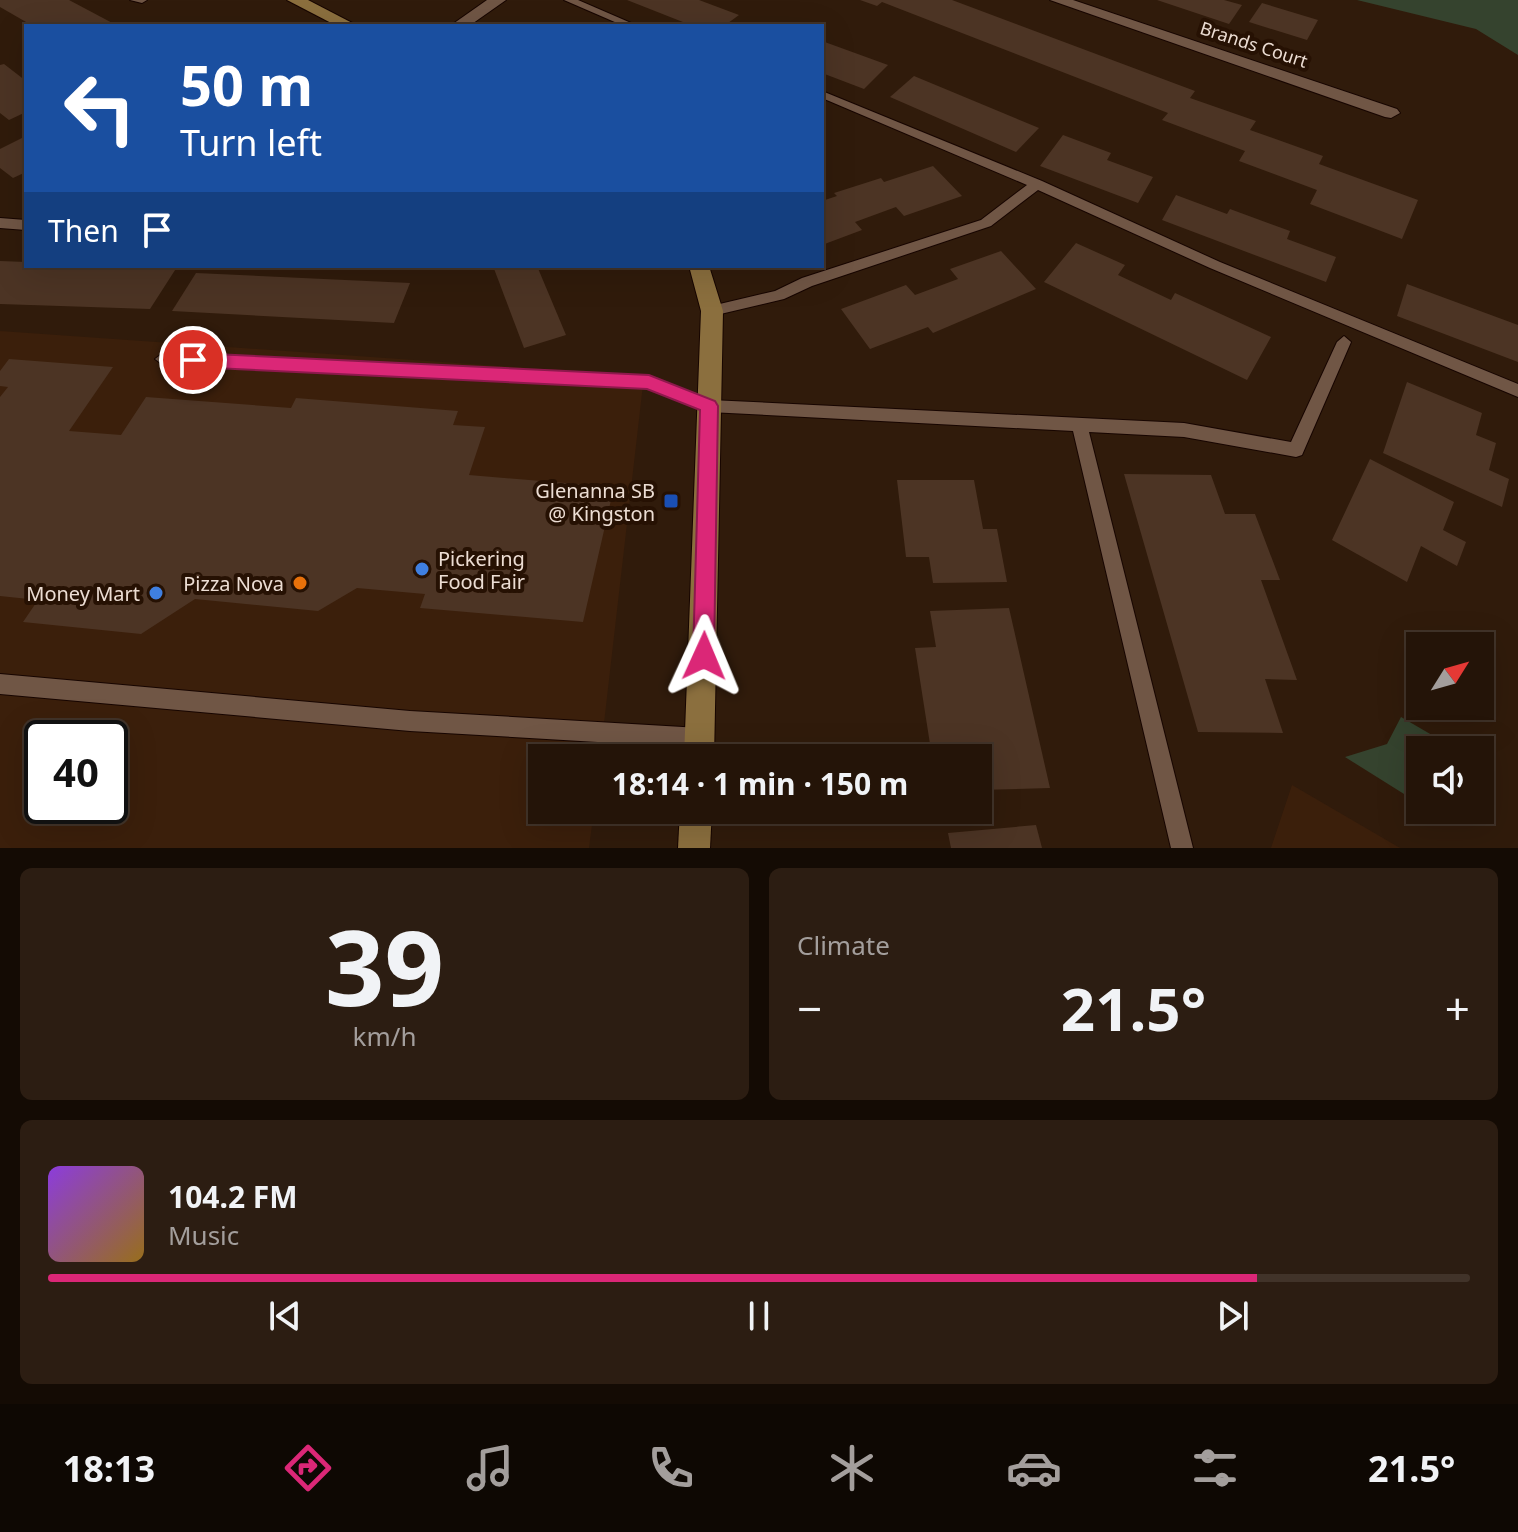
<!DOCTYPE html>
<html lang="en">
<head>
<meta charset="utf-8">
<style>
	:root { --surface:#241408; --page:#2c1d12; --text:#f1f3f6; --muted:#a39e9c; --line:#413329; --accent:#db2777 }
	body { margin:0; font-family:"Noto Sans",sans-serif; background:var(--page); color:var(--text); height:100vh; display:flex; flex-direction:column; font-size:30px; white-space:nowrap }
	* { box-sizing:border-box; margin:0 }
	p { font-size:26px; color:var(--muted) }
	.icon { flex:none; width:44px; height:44px; fill:none; stroke:currentColor; stroke-width:2; stroke-linecap:round; stroke-linejoin:round }
	.map { position:relative; height:848px; overflow:hidden }
	.details { display:flex; flex-direction:column; gap:20px; padding:20px; background:#140b04; flex:1 }
	.details>* { flex:none }
	.banner { position:absolute; left:24px; top:24px; width:800px; height:244px; border-radius:0px; box-shadow:0 8px 32px #0002,0 0 0 2px var(--line); background:#1a4fa0; color:#fff; overflow:hidden }
	.needle { width:52px; rotate:53deg }
	.fabs { position:absolute; left:1406px; top:632px; display:grid; gap:16px }
	.fabs a { display:grid; place-items:center; width:88px; height:88px; border-radius:0px; background:var(--surface); box-shadow:0 8px 32px #0002,0 0 0 2px var(--line); font-size:40px }
	.speed { position:absolute; left:24px; top:720px; display:flex; gap:16px; font-size:40px; font-weight:700; text-align:center }
	.speed>* { display:grid; place-content:center; width:104px; height:104px; border-radius:50%; background:var(--surface); box-shadow:0 8px 32px #0002,0 0 0 2px var(--line); line-height:1 }
	.speed .limit { border:4px solid #111; border-radius:12px; background:#fff; color:#111 }
	.pin { position:absolute; display:grid; place-items:center; width:68px; height:68px; color:#fff; margin:-34px; border:4px solid #fff; border-radius:50%; box-shadow:0 2px 8px #0007 }
	.me { position:absolute; width:88px; margin:-44px; rotate:1deg; stroke-linejoin:round; filter:drop-shadow(0 0 6px #0008) }
	.turn { display:flex; align-items:center; gap:28px; height:168px; padding:0 24px; font-size:36px }
	.turn .icon { width:104px; height:104px; stroke-width:2.5 }
	.turn b { display:block; font-size:56px; line-height:68px }
	.then { display:flex; align-items:center; height:76px; padding:0 24px; background:#0003; gap:16px; font-size:30px }
	.big { font-size:60px; font-weight:700; line-height:1.1 }
	.details .tile { flex:1; display:flex; flex-direction:column; justify-content:center; gap:12px; min-width:0; padding:0 28px; border-radius:12px; background:var(--page) }
	.details .dial { align-items:center; gap:0 }
	.dial b { font-size:104px; line-height:1 }
	.song { display:flex; align-items:center; gap:24px }
	.cover { width:96px; height:96px; border-radius:12px; background:linear-gradient(135deg,hsl(270 70% 55%),hsl(40 70% 35%)) }
	.played { height:8px; border-radius:4px; background:linear-gradient(90deg,var(--accent) 85%,var(--line) 85%) }
	.keys { display:flex; justify-content:space-around; direction:ltr }
	.heat { display:flex; justify-content:space-between; align-items:center; font-size:44px; direction:ltr }
	.details .tiles { flex:1; display:grid; gap:20px; grid-template-columns:1fr 1fr }
	.tile:last-child { grid-column:span 2 }
	.trip { position:absolute; left:528px; top:744px; width:464px; height:80px; border-radius:0px; background:var(--surface); box-shadow:0 8px 32px #0002,0 0 0 2px var(--line); font-weight:700; line-height:80px; text-align:center }
	.tab-bar { display:flex; height:128px; justify-content:space-around; align-items:center; background:#0e0803; color:var(--muted) }
	.tab-bar .icon { width:56px; height:56px }
	.tab-bar .active { color:var(--accent) }
	.tab-bar b { font-size:36px; color:var(--text) }
	.map>svg:first-child { display:block }
	.built { fill:#3b1f0b; fill-rule:evenodd }
	.green { fill:#35432e }
	.building { fill:#4c3424 }
	.lines { fill:none; stroke-linecap:round; stroke-linejoin:round }
	.lane-casing { stroke:#170500; stroke-width:2 }
	.street-casing { stroke:#170500; stroke-width:2 }
	.secondary-casing { stroke:#170500; stroke-width:2 }
	.lane { fill:#705645; fill-rule:evenodd }
	.street { fill:#705645; fill-rule:evenodd }
	.secondary { fill:#8b6f3e; fill-rule:evenodd }
	.route { fill:#db2777; stroke:#8e194d; stroke-width:2 }
	.transit-dot { fill:#1a4fb4; stroke:#261103; stroke-width:3 }
	.shop-dot { fill:#3f7fe0; stroke:#261103; stroke-width:3 }
	.food-dot { fill:#e8710a; stroke:#261103; stroke-width:3 }
	.labels { text-anchor:middle; dominant-baseline:central; stroke-width:8; stroke-linejoin:round; paint-order:stroke }
	.far-street-label { font-size:18px; fill:#ecddd3; stroke:#261103 }
	.poi-label { font-size:20px; fill:#ecddd3; stroke:#261103; text-anchor:end }
</style>
</head>
<body>
<div class="map">
<svg width="1518" height="848" viewBox="0 0 1518 848">
	<rect width="100%" height="100%" fill="#301b0b"/>
	<g class="built">
		<path d="M0,331l644,45 -44,382h-58v52h52l-5,38h-589zM42,738h68v68h-68z"/>
		<polygon points="1292,785 1400,848 1271,848"/>
	</g>
	<g class="green">
		<polygon points="1357,0 1518,0 1518,55 1476,29"/>
		<polygon points="1401,717 1456,749 1420,750 1420,804 1345,757 1387,744"/>
	</g>
	<g class="building">
		<polygon points="0,0 69,0 118,26 33,26 0,7"/>
		<polygon points="627,0 699,0 739,15 724,26 693,26"/>
		<polygon points="860,0 952,0 1195,91 1190,98 1256,121 1250,130 1323,156 1319,164 1418,200 1402,239 1310,204 1317,190 1239,161 1245,151 1162,120 1168,113 882,2 877,6"/>
		<polygon points="1157,0 1224,0 1242,5 1229,24"/>
		<polygon points="1262,3 1318,20 1307,40 1249,22"/>
		<polygon points="822,41 888,65 864,89 822,73"/>
		<polygon points="4,64 26,81 26,112 9,120 0,113 0,65"/>
		<polygon points="914,76 1039,128 1016,152 890,97"/>
		<polygon points="1063,135 1111,153 1107,160 1153,177 1138,203 1040,166"/>
		<polygon points="26,136 26,172 13,178 0,168 0,149"/>
		<polygon points="933,166 962,196 904,216 896,207 855,222 862,230 822,245 822,201 837,196 834,193 881,178 884,182"/>
		<polygon points="1176,195 1227,214 1230,209 1290,231 1287,239 1336,257 1326,282 1162,220"/>
		<polygon points="1076,243 1125,265 1118,275 1171,300 1175,293 1271,337 1247,380 1044,282"/>
		<polygon points="1001,251 1036,289 933,333 928,327 870,349 841,309 906,285 915,295 958,279 950,269"/>
		<polygon points="0,261 26,262 26,266 177,267 150,309 0,304"/>
		<polygon points="493,266 537,266 566,335 524,348"/>
		<polygon points="196,273 410,283 394,323 172,311"/>
		<polygon points="1407,284 1518,325 1518,362 1397,316"/>
		<polygon points="9,359 113,367 69,431 121,435 146,397 291,408 296,398 458,411 453,425 485,427 469,475 614,487 583,622 420,608 425,594 357,588 318,611 195,599 141,634 23,622 38,600 0,596 0,397 8,387 0,386 0,371"/>
		<polygon points="1407,382 1482,413 1476,435 1496,443 1489,470 1509,479 1502,507 1383,453"/>
		<polygon points="1370,459 1454,502 1443,530 1466,542 1457,566 1421,546 1407,582 1332,540"/>
		<polygon points="1124,474 1211,475 1225,514 1255,514 1280,580 1261,580 1297,680 1265,679 1283,733 1198,732"/>
		<polygon points="897,480 974,480 983,529 997,529 1007,582 933,583 929,557 906,557"/>
		<polygon points="1009,608 1050,788 978,790 978,758 953,758 950,743 930,744 915,648 936,647 930,611"/>
		<polygon points="1036,825 1042,848 951,848 948,833"/>
	</g>
	<g class="lines">
		<defs>
			<g id="lane">
				<polygon points="130,0 147,0 142,3"/>
				<polygon points="564,0 578,0 638,26 624,26"/>
				<polygon points="822,91 1042,181 1220,262 1518,384 1518,397 1210,268 1038,190 991,226 812,286 784,299 712,316 707,315 705,311 707,307 775,291 802,278 981,220 1027,185 822,98"/>
				<polygon points="0,218 26,220 26,230 0,228"/>
				<polygon points="1344,336 1351,342 1302,455 1296,457 1184,437 1089,432 1193,848 1171,848 1073,431 709,412 648,388 163,365 155,359 163,353 649,376 710,400 1184,423 1291,442 1337,342"/>
				<polygon points="0,674 410,711 700,728 707,731 710,738 707,745 700,748 410,731 0,694"/>
			</g>
			<g id="street">
				<polygon points="487,0 506,0 469,26 450,26"/>
				<polygon points="1050,0 1073,0 1397,109 1400,113 1391,118 1385,117"/>
			</g>
			<g id="secondary">
				<polygon points="287,0 308,0 358,26 337,26"/>
				<polygon points="689,266 709,266 723,311 714,758 684,758 701,311"/>
				<polygon points="680,810 712,810 710,848 678,848"/>
			</g>
		</defs>
		<use href="#lane" class="lane-casing"/>
		<use href="#street" class="street-casing"/>
		<use href="#secondary" class="secondary-casing"/>
		<use href="#lane" class="lane"/>
		<use href="#street" class="street"/>
		<use href="#secondary" class="secondary"/>
	</g>
	<polygon class="route" points="193,353 649,375 715,401 718,406 714,656 711,664 704,667 696,664 693,656 700,410 647,389 193,367 184,360"/>
	<rect class="transit-dot" x="663" y="493" width="16" height="16" rx="4"/>
	<g class="shop-dot">
		<circle cx="422" cy="569" r="8"/>
		<circle cx="156" cy="593" r="8"/>
	</g>
	<circle class="food-dot" cx="300" cy="583" r="8"/>
	<g class="labels">
		<g class="far-street-label">
			<text transform="translate(1254 44) rotate(18)">Brands Court</text>
		</g>
		<g class="poi-label">
			<text x="655" y="490">Glenanna SB<tspan x="655" dy="23">@ Kingston</tspan></text>
			<text x="438" y="558" text-anchor="start">Pickering<tspan x="438" dy="23">Food Fair</tspan></text>
			<text x="284" y="583">Pizza Nova</text>
			<text x="140" y="593">Money Mart</text>
		</g>
	</g>
</svg>
<div class="fabs">
<a><svg class="needle" viewBox="-14 -14 28 28"><path d="M0-13l5 13h-10z" fill="#e53935"/><path d="M0 13l5-13h-10z" fill="#a39e9c"/></svg></a>
<a><svg class="icon" aria-label="sound" viewBox="0 0 24 24"><path d="M4 9h4l5-4v14l-5-4H4zM17 9q2 3 0 6"/></svg></a>
</div>
<div class="speed"><div class="limit">40</div></div>
<div class="pin" style="left:193px;top:360px;background:#d93025"><svg class="icon" aria-label="arrive" viewBox="0 0 24 24"><path d="M6 21V4h12l-3 4 3 4H6"/></svg></div>
<svg class="me" style="left:704px;top:656px" viewBox="-20 -20 40 40"><path d="M0-17L14 15 0 8-14 15z" fill="#db2777" stroke="#fff" stroke-width="4"/></svg>
<div class="trip">18:14 · 1 min · 150 m</div>
<div class="banner">
<div class="turn"><svg class="icon" aria-label="left" viewBox="0 0 24 24"><path d="M17 20v-9H6M10 6l-5 5 5 5"/></svg><div><b>50 m</b>Turn left</div></div>
<div class="then">Then<svg class="icon" aria-label="arrive" viewBox="0 0 24 24"><path d="M6 21V4h12l-3 4 3 4H6"/></svg></div>
</div>
</div>
<section class="details">
<div class="tiles">
<div class="tile dial"><b>39</b><p>km/h</p></div>
<div class="tile"><p>Climate</p>
<div class="heat"><a>−</a><b class="big">21.5°</b><a>+</a></div>
</div>
<div class="tile">
<div class="song"><i class="cover"></i><div><b>104.2 FM</b><p>Music</p></div></div>
<div class="played"></div>
<div class="keys"><svg class="icon" aria-label="previous" viewBox="0 0 24 24"><path d="M18 5L8 12l10 7zM5 5v14"/></svg><svg class="icon" aria-label="pause" viewBox="0 0 24 24"><path d="M8 5v14M16 5v14"/></svg><svg class="icon" aria-label="next" viewBox="0 0 24 24"><path d="M6 5l10 7-10 7zM19 5v14"/></svg></div>
</div>
</div>
</section>
<nav class="tab-bar">
<b>18:13</b>
<svg class="icon active" aria-label="directions" viewBox="0 0 24 24"><path d="M12 3l9 9-9 9-9-9zM9 14v-3h6M13 9l2 2-2 2"/></svg>
<svg class="icon" aria-label="music" viewBox="0 0 24 24"><path d="M9 18V5l10-2v13"/><circle cx="6" cy="18" r="3"/><circle cx="16" cy="16" r="3"/></svg>
<svg class="icon" aria-label="phone" viewBox="0 0 24 24"><path d="M5 4h4l2 5-3 2q2 4 5 5l2-3 5 2v4C11 20 4 13 5 4z"/></svg>
<svg class="icon" aria-label="climate" viewBox="0 0 24 24"><path d="M12 3v18M4 7l16 10M4 17L20 7"/></svg>
<svg class="icon" aria-label="car" viewBox="0 0 24 24"><path d="M5 17H2v-5l4-1 3-4h7l3 4 3 1v5h-3M9 17h6M6 11h13"/><circle cx="7" cy="17" r="2"/><circle cx="17" cy="17" r="2"/></svg>
<svg class="icon" aria-label="filters" viewBox="0 0 24 24"><path d="M4 7h16M4 17h16"/><circle cx="9" cy="7" r="2"/><circle cx="15" cy="17" r="2"/></svg>
<b>21.5°</b>
</nav>
</body>
</html>
